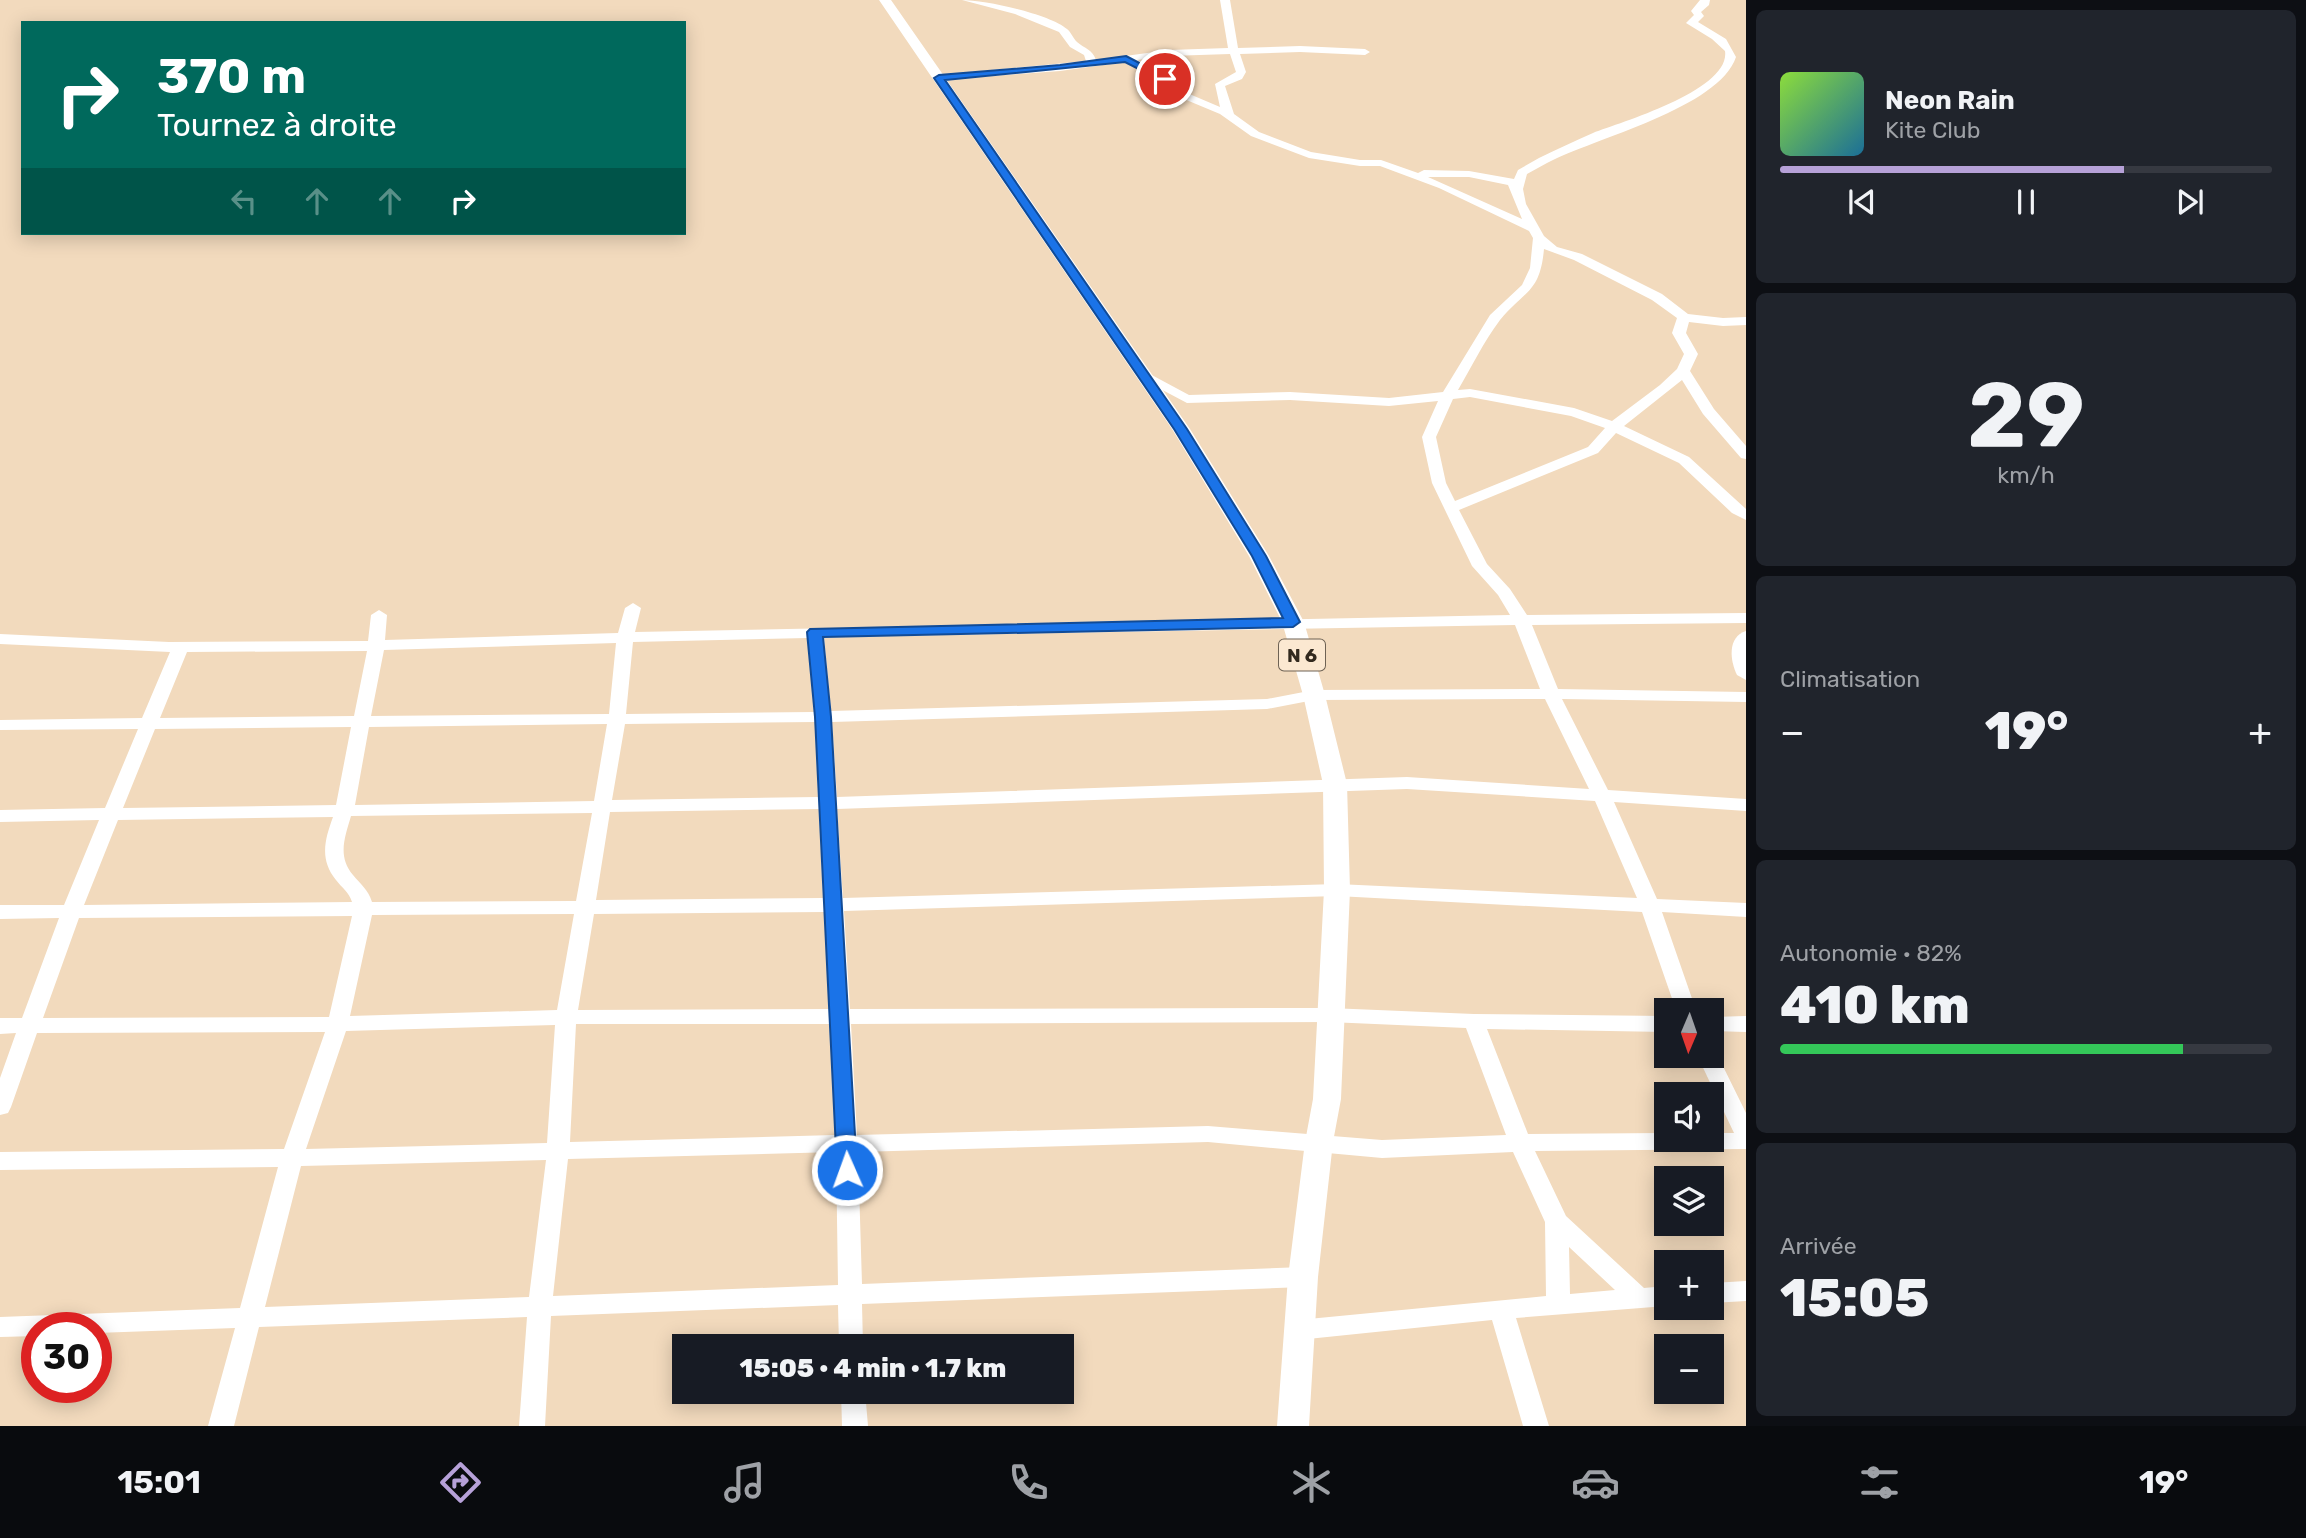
<!DOCTYPE html>
<html lang="fr">
<head>
<meta charset="utf-8">
<style>
	:root { --surface:#171b24; --page:#20242c; --text:#f1f3f6; --muted:#9ea1a6; --line:#363941; --accent:#b6a1d8 }
	body { margin:0; font-family:Rubik,sans-serif; background:var(--page); color:var(--text); height:100vh; display:flex; flex-direction:column; font-size:26px; white-space:nowrap }
	* { box-sizing:border-box; margin:0 }
	p { font-size:23px; color:var(--muted) }
	.icon { flex:none; width:38px; height:38px; fill:none; stroke:currentColor; stroke-width:2; stroke-linecap:round; stroke-linejoin:round }
	.map { position:relative; flex:1; overflow:hidden }
	.sheet { display:flex; flex-direction:column; gap:10px; padding:10px; background:#0d0f14; width:560px }
	.sheet>* { flex:none }
	.hud { position:absolute; left:21px; top:21px; width:665px; height:214px; border-radius:0px; box-shadow:0 4px 18px #0003; background:#00695c; color:#fff; overflow:hidden }
	.needle { width:46px; rotate:182deg }
	.fabs { position:absolute; left:1654px; top:998px; display:grid; gap:14px }
	.fabs a { display:grid; place-items:center; width:70px; height:70px; border-radius:0px; background:var(--surface); box-shadow:0 4px 18px #0003; font-size:35px }
	.speed { position:absolute; left:21px; top:1312px; display:flex; gap:14px; font-size:35px; font-weight:700; text-align:center }
	.speed>* { display:grid; place-content:center; width:91px; height:91px; border-radius:50%; background:var(--surface); box-shadow:0 4px 18px #0003; line-height:1 }
	.speed .limit { border:10px solid #d22; background:#fff; color:#111 }
	.pin { position:absolute; display:grid; place-items:center; width:60px; height:60px; color:#fff; margin:-30px; border:4px solid #fff; border-radius:50%; box-shadow:0 2px 7px #0007 }
	.me { position:absolute; width:77px; margin:-38px; rotate:358deg; stroke-linejoin:round; filter:drop-shadow(0 0 5px #0008) }
	.turn { display:flex; align-items:center; gap:24px; height:147px; padding:0 21px; font-size:32px }
	.turn .icon { width:91px; height:91px; stroke-width:2.5 }
	.turn b { display:block; font-size:49px; line-height:60px }
	.lanes { display:flex; align-items:center; height:66px; padding:0 21px; background:#0003; justify-content:center; gap:35px; direction:ltr }
	.lanes .off { opacity:.35 }
	.big { font-size:52px; font-weight:800; line-height:1.1 }
	.sheet .tile { flex:1; display:flex; flex-direction:column; justify-content:center; gap:10px; min-width:0; padding:0 24px; border-radius:10px; background:var(--page) }
	.sheet .dial { align-items:center; gap:0 }
	.dial b { font-size:91px; line-height:1 }
	.song { display:flex; align-items:center; gap:21px }
	.cover { width:84px; height:84px; border-radius:10px; background:linear-gradient(135deg,hsl(90 70% 55%),hsl(200 70% 35%)) }
	.played { height:7px; border-radius:4px; background:linear-gradient(90deg,var(--accent) 70%,var(--line) 70%) }
	.keys { display:flex; justify-content:space-around; direction:ltr }
	.heat { display:flex; justify-content:space-between; align-items:center; font-size:38px; direction:ltr }
	.charge { height:10px; border-radius:5px; background:linear-gradient(90deg,#34c759 82%,var(--line) 0) }
	.trip { position:absolute; left:672px; top:1334px; width:402px; height:70px; border-radius:0px; background:var(--surface); box-shadow:0 4px 18px #0003; font-weight:800; line-height:70px; text-align:center }
	.tabs { display:flex; height:112px; justify-content:space-around; align-items:center; background:#090b0e; color:var(--muted) }
	.tabs .icon { width:49px; height:49px }
	.tabs .active { color:var(--accent) }
	.tabs b { font-size:32px; color:var(--text) }
	main { display:flex; flex:1; min-height:0 }
	.map>svg:first-child { display:block }
	.lines { fill:none; stroke-linecap:round; stroke-linejoin:round }
	.minor { fill:#fff; fill-rule:evenodd }
	.major { fill:#fff; fill-rule:evenodd }
	.route { fill:#1a73e8; stroke:#114b97; stroke-width:2 }
	.labels { text-anchor:middle; dominant-baseline:central; stroke-width:7; stroke-linejoin:round; paint-order:stroke }
	.shield { fill:#fbe8d1; stroke:#6e6254; stroke-width:2 }
	.shield-label { font-size:19px; font-weight:bold; fill:#32291e }
</style>
</head>
<body>
<main>
<div class="map">
<svg width="1746" height="1426" viewBox="0 0 1746 1426">
	<rect width="100%" height="100%" fill="#f2dabd"/>
	<g class="lines">
		<g class="minor">
			<path d="M962,0c23,0 88,14 105,29 4,3 6,9 10,13 8,7 15,7 19,18l73,-10 59,-2 -8,-48h10l8,48 62,-2 65,3 5,3 -5,3 -65,-3 -60,2 6,18 -4,7 -17,7 9,28 25,18 52,20 49,8h21l37,13 6,-3 45,1 45,8 4,-9 21,-12c18,-9 36,-17 54,-25 29,-11 138,-43 132,-82l-13,-12 -26,-16 8,-8 -3,-4 9,-11h10l-1,5 -8,7 3,4 -6,6 28,17 10,18c-17,51 -141,81 -189,106l-20,11 -4,15 3,15 18,32 13,11 25,7 80,40 26,20 35,4 23,-1v8l-23,1 -34,-4 -3,11 12,21 -8,17 24,38 32,37v13l-5,-1 -38,-44 -21,-34 -58,46 65,31 57,52v11l-14,-7 -53,-50 -63,-30 -18,20 -139,57 28,54 23,25 17,26 219,-2v10l-214,2 26,64 188,3v10l-184,-3 46,91 138,9v12l-132,-9 43,97 89,4v14l-84,-5 34,98h-20l-34,-98 -305,-16 -493,15 6,98 479,-1 145,6 192,2v16l-179,-3 41,105 138,-1v6h46v-6h22l-37,-78h15v-6l3,1 31,63v36l-211,2 31,65 78,72 22,-2v20l-150,12 33,108h-26l-31,-106 -194,20 -9,-3 -3,-7 3,-7 9,-3 248,-24 -1,-74 -32,-70 -131,6 -174,-16 -350,10 4,132 441,-17 8,3 4,7 -4,7 -8,3 -441,17 1,42h-24l-1,-41 -287,11 -6,110h-26l8,-109 -268,10 -25,99h-26l27,-98 -139,5v-5h-59v8l-37,1v-20l240,-9 38,-141 -278,3v-18l284,-3 41,-117 -288,1 -26,74 -3,6 -8,2v-37l16,-45 -16,1v-16h22l37,-100 -59,1v-14h64l35,-85 -99,2v-12l105,-2 33,-79 -138,1v-10l142,-2 28,-66 -170,-8v-10l169,8 199,-1 3,-26 8,-5 8,5 -2,25 233,-7 7,-25 8,-5 8,5 -6,24 875,-17 -12,-20 -26,-29 -40,-83 -10,-46 16,-36 -49,5 -99,-6 -103,3 -51,-27 2,-3h10l41,22 101,-3 99,6 54,-6 47,-77 32,-30 8,-17 3,-30 -4,-7 -90,-43 -59,-22h-20l-51,-8 -58,-22 -31,-22 -48,-20 -13,-15 -35,-17 -64,9 -125,9v-4l4,-1 147,-14 -2,-6 -14,-8 -11,-15 -44,-18zM1230,54l6,18 -21,12 5,23 -40,-17 -13,-15 -30,-15 32,-4zM1428,177h41l39,8 14,34zM1544,249l30,11 78,40 25,18 -5,15 12,21 -7,15 -17,16 -48,36 -38,-13 -104,-19 -12,1c13,-22 26,-49 42,-70 25,-30 40,-27 44,-71zM1470,397l101,19 34,12 -17,19 -133,54 -9,-18 -10,-46 17,-38zM1515,625l25,64 -226,1 -47,9 -436,12 -7,-74zM807,638l7,74 -188,2 7,-72zM616,643l-7,71 -238,2 13,-66zM367,651l-13,65 -194,2 27,-66zM1545,699l44,90 -182,-12 -570,20 -5,-75 435,-13 47,-9zM815,722l3,75 -206,3 13,-76zM607,724l-13,77 -239,4 14,-78zM351,727l-15,78 -213,3 32,-79zM1407,789l188,12 42,97 -300,-14 -494,14 -6,-89zM819,809l4,89 -227,2 14,-88zM592,813l-16,88 -204,1c-4,-13 -11,-17 -19,-27 -16,-19 -8,-38 -2,-59zM333,817c-8,22 -14,42 3,63 6,8 13,12 16,22l-268,3 34,-85zM824,912l5,97 -251,1 16,-96zM574,914l-17,96 -207,6 22,-101zM352,916l-23,101 -286,1 36,-100zM1329,1022l137,6 40,107 -124,5 -174,-14 -351,9 -6,-111zM576,1024h254l5,111 -265,7zM555,1025l-8,118 -241,6 40,-118zM836,1152l2,133 -285,11 15,-137zM546,1160l-17,137 -264,10 36,-141zM1569,1247l46,43 -45,4z"/>
			<path d="M1746,631v49l-9,-5c-7,-14 -10,-38 9,-44z"/>
			<polygon points="1746,1016 1746,1032 1712,1031 1712,1017"/>
			<polygon points="1746,1281 1746,1301 1712,1303 1712,1283"/>
			<polygon points="841,1391 865,1391 868,1426 842,1426"/>
		</g>
		<polygon class="major" points="879,0 891,0 1190,429 1269,556 1304,622 1325,695 1347,784 1350,890 1341,1099 1333,1142 1318,1277 1309,1426 1277,1426 1288,1277 1305,1142 1313,1099 1324,890 1323,784 1303,695 1282,622 1249,556 1172,429"/>
	</g>
	<polygon class="route" points="1126,56 1170,79 1162,81 1125,62 945,80 1187,429 1266,556 1300,622 1293,627 823,637 831,717 857,1170 854,1175 847,1178 840,1175 837,1170 815,717 807,632 810,629 1283,618 1252,556 1174,429 934,78 939,75 1060,65"/>
	<g class="labels">
		<rect class="shield" x="1279" y="639.5" width="46" height="31" rx="5"/>
		<g class="shield-label">
			<text x="1302" y="655">N 6</text>
		</g>
	</g>
</svg>
<div class="fabs">
<a><svg class="needle" viewBox="-14 -14 28 28"><path d="M0-13l5 13h-10z" fill="#e53935"/><path d="M0 13l5-13h-10z" fill="#9ea1a6"/></svg></a>
<a><svg class="icon" aria-label="sound" viewBox="0 0 24 24"><path d="M4 9h4l5-4v14l-5-4H4zM17 9q2 3 0 6"/></svg></a>
<a><svg class="icon" aria-label="layers" viewBox="0 0 24 24"><path d="M12 4l9 5-9 5-9-5zM3 14l9 5 9-5"/></svg></a>
<a>+</a>
<a>−</a>
</div>
<div class="speed"><div class="limit">30</div></div>
<div class="pin" style="left:1165px;top:79px;background:#d93025"><svg class="icon" aria-label="arrive" viewBox="0 0 24 24"><path d="M6 21V4h12l-3 4 3 4H6"/></svg></div>
<svg class="me" style="left:847px;top:1170px" viewBox="-20 -20 40 40"><circle r="17" fill="#1a73e8" stroke="#fff" stroke-width="3"/><path d="M0-11L8 9 0 5-8 9z" fill="#fff"/></svg>
<div class="trip">15:05 · 4 min · 1.7 km</div>
<div class="hud">
<div class="turn"><svg class="icon" aria-label="right" viewBox="0 0 24 24"><path d="M7 20v-9h11M14 6l5 5-5 5"/></svg><div><b>370 m</b>Tournez à droite</div></div>
<div class="lanes"><svg class="icon off" aria-label="left" viewBox="0 0 24 24"><path d="M17 20v-9H6M10 6l-5 5 5 5"/></svg><svg class="icon off" aria-label="ahead" viewBox="0 0 24 24"><path d="M12 20V5M6 11l6-6 6 6"/></svg><svg class="icon off" aria-label="ahead" viewBox="0 0 24 24"><path d="M12 20V5M6 11l6-6 6 6"/></svg><svg class="icon" aria-label="right" viewBox="0 0 24 24"><path d="M7 20v-9h11M14 6l5 5-5 5"/></svg></div>
</div>
</div>
<section class="sheet">
<div class="tile">
<div class="song"><i class="cover"></i><div><b>Neon Rain</b><p>Kite Club</p></div></div>
<div class="played"></div>
<div class="keys"><svg class="icon" aria-label="previous" viewBox="0 0 24 24"><path d="M18 5L8 12l10 7zM5 5v14"/></svg><svg class="icon" aria-label="pause" viewBox="0 0 24 24"><path d="M8 5v14M16 5v14"/></svg><svg class="icon" aria-label="next" viewBox="0 0 24 24"><path d="M6 5l10 7-10 7zM19 5v14"/></svg></div>
</div>
<div class="tile dial"><b>29</b><p>km/h</p></div>
<div class="tile"><p>Climatisation</p>
<div class="heat"><a>−</a><b class="big">19°</b><a>+</a></div>
</div>
<div class="tile"><p>Autonomie · 82%</p><b class="big">410 km</b><div class="charge"></div></div>
<div class="tile"><p>Arrivée</p><b class="big">15:05</b></div>
</section>
</main>
<nav class="tabs">
<b>15:01</b>
<svg class="icon active" aria-label="directions" viewBox="0 0 24 24"><path d="M12 3l9 9-9 9-9-9zM9 14v-3h6M13 9l2 2-2 2"/></svg>
<svg class="icon" aria-label="music" viewBox="0 0 24 24"><path d="M9 18V5l10-2v13"/><circle cx="6" cy="18" r="3"/><circle cx="16" cy="16" r="3"/></svg>
<svg class="icon" aria-label="phone" viewBox="0 0 24 24"><path d="M5 4h4l2 5-3 2q2 4 5 5l2-3 5 2v4C11 20 4 13 5 4z"/></svg>
<svg class="icon" aria-label="climate" viewBox="0 0 24 24"><path d="M12 3v18M4 7l16 10M4 17L20 7"/></svg>
<svg class="icon" aria-label="car" viewBox="0 0 24 24"><path d="M5 17H2v-5l4-1 3-4h7l3 4 3 1v5h-3M9 17h6M6 11h13"/><circle cx="7" cy="17" r="2"/><circle cx="17" cy="17" r="2"/></svg>
<svg class="icon" aria-label="filters" viewBox="0 0 24 24"><path d="M4 7h16M4 17h16"/><circle cx="9" cy="7" r="2"/><circle cx="15" cy="17" r="2"/></svg>
<b>19°</b>
</nav>
</body>
</html>
